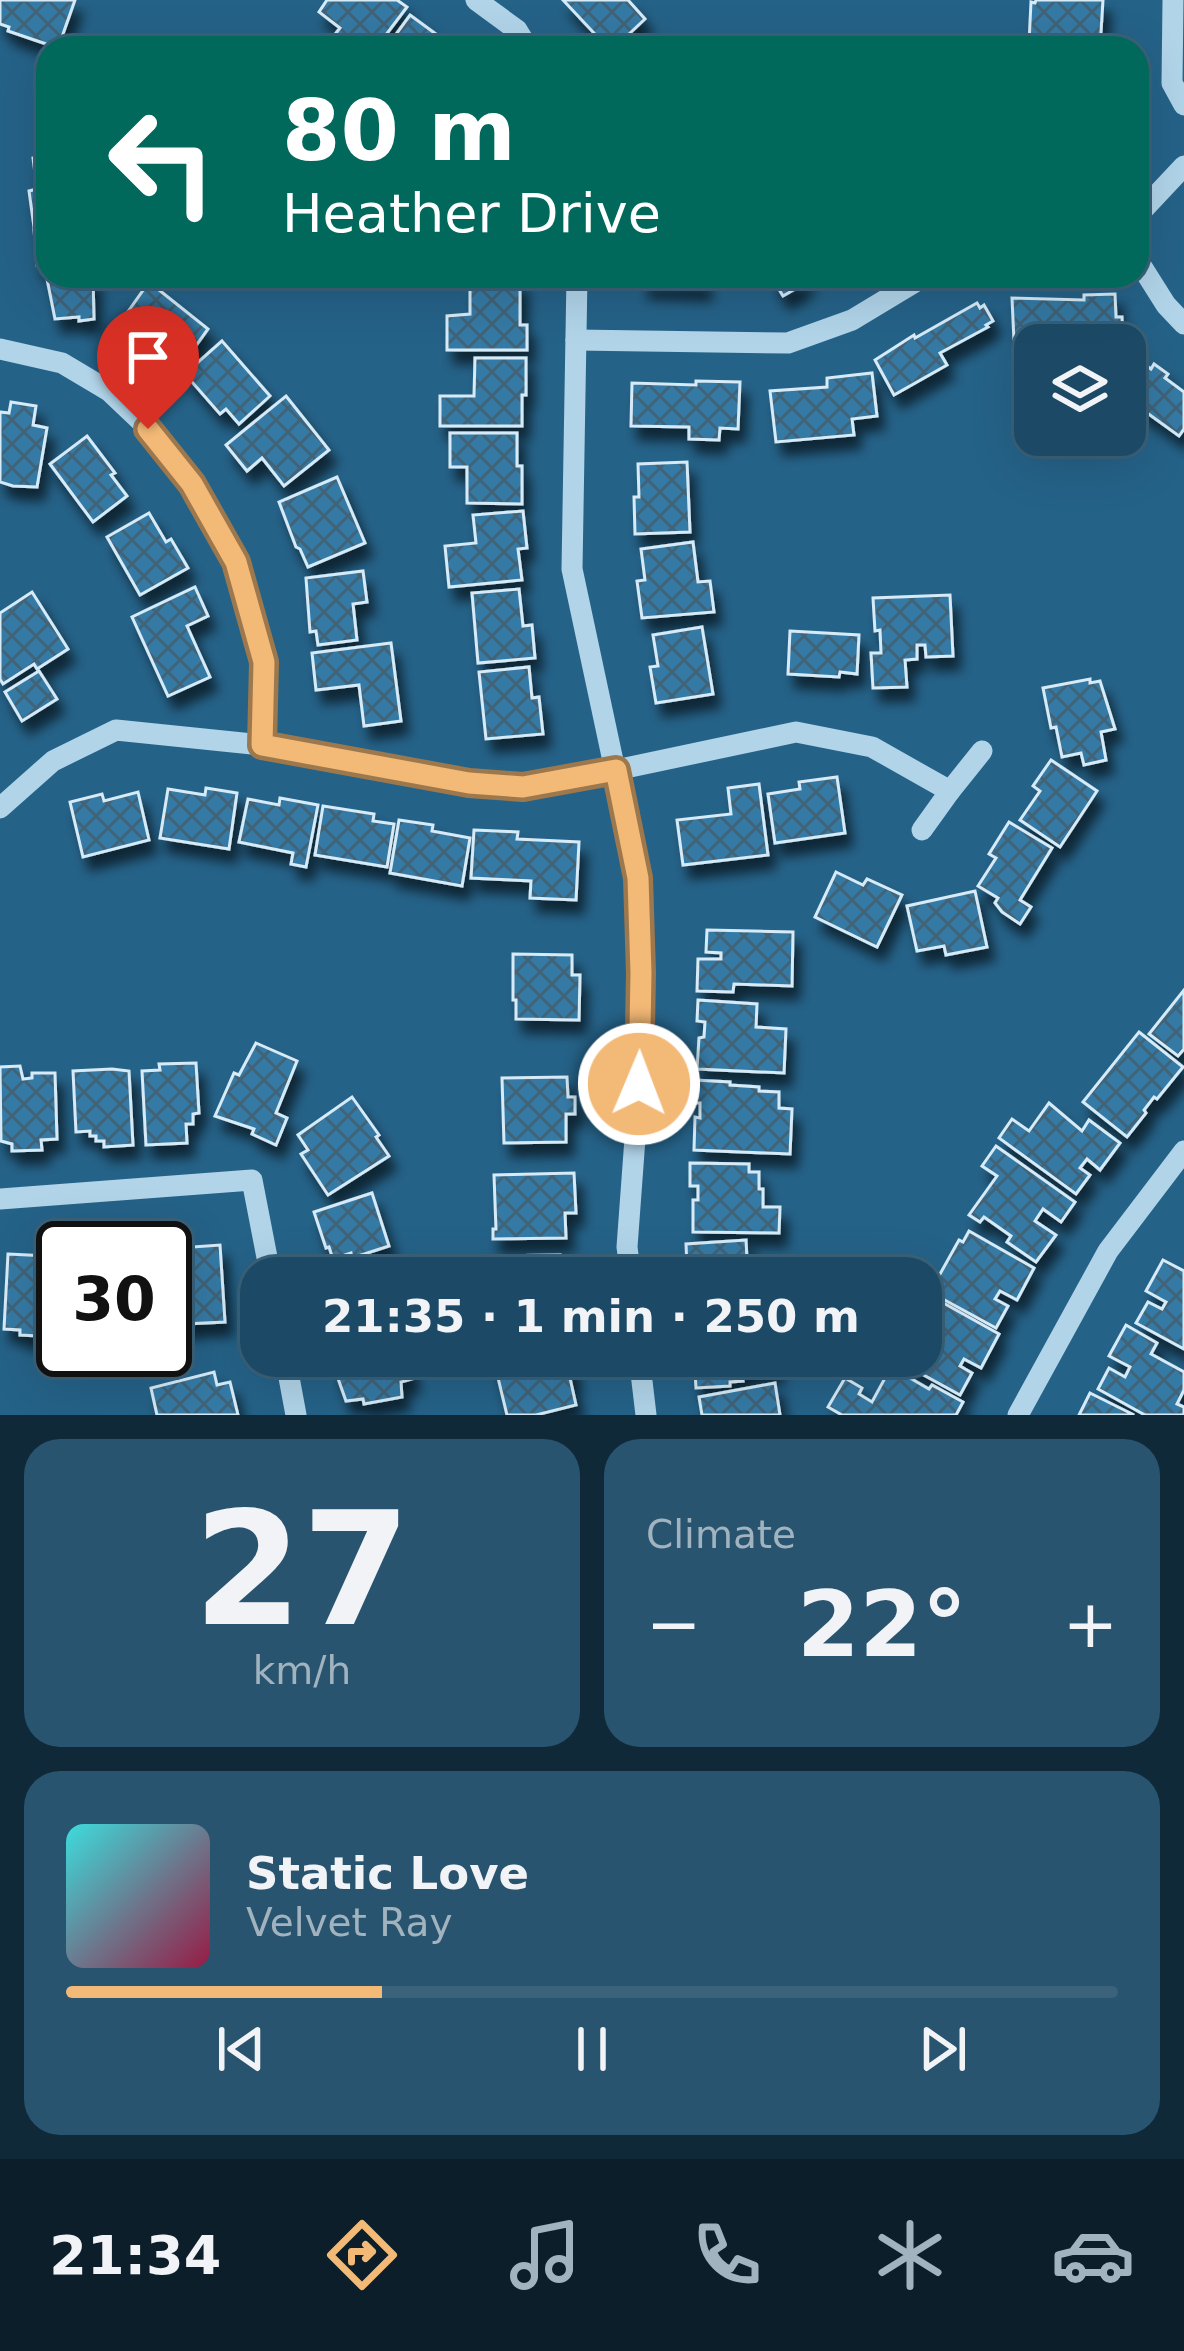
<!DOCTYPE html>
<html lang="en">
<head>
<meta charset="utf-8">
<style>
	:root { --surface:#1c4a66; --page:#29546f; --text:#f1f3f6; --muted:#a0b3bf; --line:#3a627a; --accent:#f3b976 }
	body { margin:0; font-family:"DejaVu Sans",sans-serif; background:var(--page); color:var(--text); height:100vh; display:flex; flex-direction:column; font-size:45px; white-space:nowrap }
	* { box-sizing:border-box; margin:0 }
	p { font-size:39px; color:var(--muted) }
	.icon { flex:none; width:66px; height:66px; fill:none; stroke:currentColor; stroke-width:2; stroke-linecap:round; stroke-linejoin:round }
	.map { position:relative; height:1415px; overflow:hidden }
	.details { display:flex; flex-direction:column; gap:24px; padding:24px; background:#0f2938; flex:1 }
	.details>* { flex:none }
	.top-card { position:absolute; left:36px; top:36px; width:1113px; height:252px; border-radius:36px; box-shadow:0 12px 48px #0002,0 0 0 3px var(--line); background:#00695c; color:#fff; overflow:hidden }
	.controls { position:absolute; left:1014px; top:324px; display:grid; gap:24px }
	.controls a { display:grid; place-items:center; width:132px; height:132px; border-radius:24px; background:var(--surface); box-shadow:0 12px 48px #0002,0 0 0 3px var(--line); font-size:60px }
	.speed { position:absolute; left:36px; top:1221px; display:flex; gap:24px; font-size:60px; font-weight:700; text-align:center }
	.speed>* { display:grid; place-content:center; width:156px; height:156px; border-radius:50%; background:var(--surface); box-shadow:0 12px 48px #0002,0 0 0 3px var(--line); line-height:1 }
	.speed .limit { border:6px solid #111; border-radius:18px; background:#fff; color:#111 }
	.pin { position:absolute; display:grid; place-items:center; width:102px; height:102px; color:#fff; margin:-123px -51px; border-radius:50% 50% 50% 0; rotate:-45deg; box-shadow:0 0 12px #0007 }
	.pin .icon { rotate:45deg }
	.me { position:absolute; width:132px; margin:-66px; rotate:1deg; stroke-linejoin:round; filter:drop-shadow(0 0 9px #0008) }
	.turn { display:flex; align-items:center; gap:42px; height:252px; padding:0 48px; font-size:54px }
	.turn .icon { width:156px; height:156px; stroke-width:2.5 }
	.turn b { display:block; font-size:84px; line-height:102px }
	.big { font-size:90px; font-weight:700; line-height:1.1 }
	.details .card { flex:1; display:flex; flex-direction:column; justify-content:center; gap:18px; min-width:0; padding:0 42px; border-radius:36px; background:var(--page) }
	.details .dial { align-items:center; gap:0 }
	.dial b { font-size:156px; line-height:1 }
	.song { display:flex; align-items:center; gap:36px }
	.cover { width:144px; height:144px; border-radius:18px; background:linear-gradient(135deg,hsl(180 70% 55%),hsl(340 70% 35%)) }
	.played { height:12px; border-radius:6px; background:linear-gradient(90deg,var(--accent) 30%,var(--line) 30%) }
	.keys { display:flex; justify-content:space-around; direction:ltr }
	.heat { display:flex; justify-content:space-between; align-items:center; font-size:66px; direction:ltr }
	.details .tiles { flex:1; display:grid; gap:24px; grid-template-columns:1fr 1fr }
	.card:last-child { grid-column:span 2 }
	.trip { position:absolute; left:240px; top:1257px; width:702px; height:120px; border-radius:36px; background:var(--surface); box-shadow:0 12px 48px #0002,0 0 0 3px var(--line); font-weight:700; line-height:120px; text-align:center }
	.dock { display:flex; height:192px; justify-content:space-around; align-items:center; background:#0b1e29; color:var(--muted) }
	.dock .icon { width:84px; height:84px }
	.dock .selected { color:var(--accent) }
	.dock b { font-size:54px; color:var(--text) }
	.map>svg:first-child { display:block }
	.building { fill:url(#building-cross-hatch); stroke:#d6ebf7; stroke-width:3; filter:url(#shadow) }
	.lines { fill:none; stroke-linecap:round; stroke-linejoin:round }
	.minor { stroke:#b1d4e9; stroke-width:21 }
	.route-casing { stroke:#9e784d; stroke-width:30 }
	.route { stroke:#f3b976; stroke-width:21 }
</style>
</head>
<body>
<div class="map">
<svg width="1184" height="1415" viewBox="0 0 1184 1415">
	<defs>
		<pattern id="building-cross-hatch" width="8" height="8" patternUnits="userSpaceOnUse" patternTransform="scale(3)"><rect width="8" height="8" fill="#367aa5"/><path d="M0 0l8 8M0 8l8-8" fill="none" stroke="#416378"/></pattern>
		<filter id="shadow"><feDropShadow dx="7" dy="13" stdDeviation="6" flood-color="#0009"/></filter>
	</defs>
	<rect width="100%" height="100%" fill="#256288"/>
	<g class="building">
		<polygon points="0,0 75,0 58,48 8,31 9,27 0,24"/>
		<polygon points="327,0 397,0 407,7 376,48 348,48 351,44 336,33 340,28 319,12"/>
		<polygon points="563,0 628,0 645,19 614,48 608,48"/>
		<polygon points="1036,0 1103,0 1100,48 1029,43 1031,2 1035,3"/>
		<polygon points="410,15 440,37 437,40 448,48 386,48"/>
		<polygon points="48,156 48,225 34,227 29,191 37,189 33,158"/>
		<polygon points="48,229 48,276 93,276 94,319 79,321 79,317 55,319 44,264 37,265 34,230"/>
		<polygon points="642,276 704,276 704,287 642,285"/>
		<polygon points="771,276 811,276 800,282 802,285 783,296"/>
		<polygon points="470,279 520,279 520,325 527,325 527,350 447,350 447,316 470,314"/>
		<polygon points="149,282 208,329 185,361 168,349 163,355 120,323"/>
		<polygon points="1115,294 1116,317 1122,317 1123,341 1041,344 1041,340 1014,341 1012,298 1084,300 1084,295"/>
		<polygon points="977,303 980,308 984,305 993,321 986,325 988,327 940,353 947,365 894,395 875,360 914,335 915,338"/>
		<polygon points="222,341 270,396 239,424 226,409 220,414 185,374"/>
		<polygon points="1130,354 1151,369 1154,364 1168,374 1165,378 1184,392 1184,429 1179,436 1125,397 1125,361"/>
		<polygon points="475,358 526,358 526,395 522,395 522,426 440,426 440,396 474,396"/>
		<polygon points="872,373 877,416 852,419 854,435 776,442 770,391 827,387 827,378"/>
		<polygon points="696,381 740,382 738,429 720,428 719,440 689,439 689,427 631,426 632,383 696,385"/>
		<polygon points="286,396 329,450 284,486 262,458 247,471 226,445"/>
		<polygon points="11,402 36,406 33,425 47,428 37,487 13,486 0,482 0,412 9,413"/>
		<polygon points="450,433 517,433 517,466 522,466 522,504 467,503 467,467 450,467"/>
		<polygon points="87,436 115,473 111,475 127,496 93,522 50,464"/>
		<polygon points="687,462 690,532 635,534 634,497 639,497 638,464"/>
		<polygon points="337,477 365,543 308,567 300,549 296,547 279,502"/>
		<polygon points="523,511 527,548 518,549 522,580 449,587 445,546 476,543 473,515"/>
		<polygon points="149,513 166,542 171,539 188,568 140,595 107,537"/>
		<polygon points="693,542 698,582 710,581 714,612 642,618 637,581 645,580 641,549"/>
		<polygon points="363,571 367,602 353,604 357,640 318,645 316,631 310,632 306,578"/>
		<polygon points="195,587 208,616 187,626 210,677 168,696 132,617"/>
		<polygon points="519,589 523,626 532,625 535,658 478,663 472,593"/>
		<polygon points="32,592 68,649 37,669 34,664 3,684 0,679 0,613"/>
		<polygon points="950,595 953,656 926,657 925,645 917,645 917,659 905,660 907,687 873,688 871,653 881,653 880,630 875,631 873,598"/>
		<polygon points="702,627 713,694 656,703 650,667 658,666 653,635"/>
		<polygon points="790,631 859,635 857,674 840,672 839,677 788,674"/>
		<polygon points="391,643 401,721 364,726 359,685 316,690 312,653"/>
		<polygon points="529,667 532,698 539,697 543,734 486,739 479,672"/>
		<polygon points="39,671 57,699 22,721 5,692"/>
		<polygon points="1090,679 1090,683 1100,681 1115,729 1101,732 1106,760 1084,765 1081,753 1062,757 1056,727 1051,728 1043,688"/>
		<polygon points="1051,760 1097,791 1060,847 1020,820 1040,791 1033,786"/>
		<polygon points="837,777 845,833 775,843 768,794 800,789 799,782"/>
		<polygon points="759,784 768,855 683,865 677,820 731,814 728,788"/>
		<polygon points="206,788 237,793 229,849 160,838 168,789 205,795"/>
		<polygon points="138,792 149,840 83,857 70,802 102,794 104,801"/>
		<polygon points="280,798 318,805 306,867 291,864 293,853 239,842 248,799 279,805"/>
		<polygon points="323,806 374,814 373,821 394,824 387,867 315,855"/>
		<polygon points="399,820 433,825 432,831 470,838 462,886 390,873"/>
		<polygon points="1009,822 1052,848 1020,900 1031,907 1020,924 1002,912 995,903 998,898 978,886 996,858 989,854"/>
		<polygon points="474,830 518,832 517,839 579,842 576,900 530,898 531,881 471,878"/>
		<polygon points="836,872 863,885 867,879 902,895 877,947 815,917"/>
		<polygon points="975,891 987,947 946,955 944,946 917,951 907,906"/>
		<polygon points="707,930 793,932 792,986 734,984 733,992 697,991 698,959 721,959 721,953 706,952"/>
		<polygon points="513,954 572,955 572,975 580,975 579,1020 516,1019 516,1000 513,1000"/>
		<polygon points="1184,990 1184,1049 1178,1056 1149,1034"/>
		<polygon points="698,1000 757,1004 756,1027 786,1029 784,1073 697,1069 699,1038 704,1037 705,1022 697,1021"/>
		<polygon points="1139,1032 1183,1067 1157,1099 1154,1097 1144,1110 1146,1113 1127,1137 1083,1102"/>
		<polygon points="256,1043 297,1061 276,1113 287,1118 276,1145 252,1134 254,1129 215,1116 234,1073 239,1075"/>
		<polygon points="196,1063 199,1113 193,1114 193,1124 186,1124 187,1143 146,1145 142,1071 160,1070 159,1064"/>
		<polygon points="20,1066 23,1079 32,1078 32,1073 55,1073 57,1139 41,1140 42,1150 12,1151 12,1144 1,1141 0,1067"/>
		<polygon points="112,1069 129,1071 133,1145 104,1147 104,1141 96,1141 96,1136 90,1136 90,1131 76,1132 73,1071"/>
		<polygon points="567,1077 568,1097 575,1097 575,1114 566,1114 566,1142 504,1143 502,1078"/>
		<polygon points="694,1080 730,1082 730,1085 759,1087 759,1091 779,1092 779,1108 792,1109 790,1154 694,1150 695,1117 700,1118 700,1103 693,1103"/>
		<polygon points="352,1097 379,1135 376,1137 389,1156 328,1195 301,1154 308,1150 298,1135"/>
		<polygon points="1049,1103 1082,1131 1089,1120 1120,1143 1100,1170 1087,1159 1080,1168 1090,1175 1076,1194 999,1138 1012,1119 1029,1131"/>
		<polygon points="996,1146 1075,1202 1061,1222 1043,1209 1035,1221 1056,1235 1036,1262 1007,1242 1011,1236 984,1217 980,1222 969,1215 997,1176 982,1166"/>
		<polygon points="690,1163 749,1164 749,1172 759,1172 759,1189 763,1189 763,1207 780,1207 779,1233 693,1232 693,1200 698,1200 698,1186 690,1186"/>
		<polygon points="574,1173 576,1213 565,1213 566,1238 493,1239 493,1229 496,1229 494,1175"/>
		<polygon points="372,1193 389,1246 352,1258 351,1253 333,1259 329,1247 326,1248 314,1212"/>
		<polygon points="969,1231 1034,1268 1017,1300 1000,1291 995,1299 1008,1306 996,1328 930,1292 959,1240 963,1242"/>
		<polygon points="746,1240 748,1278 697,1278 697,1267 687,1267 686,1244"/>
		<polygon points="220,1245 225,1322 186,1324 187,1326 165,1326 165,1249"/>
		<polygon points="8,1254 47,1256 44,1305 60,1306 58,1337 20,1335 20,1330 4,1329"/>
		<polygon points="560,1255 560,1278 490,1278 490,1273 487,1273 487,1256"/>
		<polygon points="1163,1260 1184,1271 1184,1349 1136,1323 1148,1302 1162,1309 1166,1302 1146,1291"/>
		<polygon points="938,1300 999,1334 981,1368 964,1359 960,1366 972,1373 960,1395 889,1356 921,1356 921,1311 929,1315"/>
		<polygon points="1126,1325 1157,1343 1151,1354 1184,1372 1184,1390 1177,1404 1184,1407 1184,1415 1145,1415 1098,1389 1109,1368 1125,1377 1130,1367 1109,1356"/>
		<polygon points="337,1356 407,1356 412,1379 401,1382 402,1397 364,1404 363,1399 346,1401 335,1370 336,1364 339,1364"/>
		<polygon points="560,1356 560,1359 568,1357 574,1377 570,1378 576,1405 536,1415 507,1415 493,1357"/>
		<polygon points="694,1356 775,1356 776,1370 742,1372 743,1381 730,1382 730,1386 696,1388"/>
		<polygon points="891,1367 929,1389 932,1385 963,1402 956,1415 842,1415 828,1407 845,1378 862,1388 859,1394 872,1402"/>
		<polygon points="214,1372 217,1385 230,1382 238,1415 157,1415 151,1388"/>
		<polygon points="775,1383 780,1415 702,1415 699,1397"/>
		<polygon points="1090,1393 1134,1415 1079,1415"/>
	</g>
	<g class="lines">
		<g class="minor">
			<polyline points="476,0 517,30 528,48"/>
			<polyline points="1173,0 1172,83 1184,105"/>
			<polyline points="1137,216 1184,166"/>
			<polyline points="1137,259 1166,305 1184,324"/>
			<polyline points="577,276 572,569 638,878 642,973 639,1084 627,1247 631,1278"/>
			<polyline points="576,340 788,343 852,320 925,276"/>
			<polyline points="0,349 62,363 109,391 149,429 192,485 236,562 264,662 262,745"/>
			<polyline points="0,808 53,761 116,730 262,745 416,775 469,783 523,787 616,770 796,732 872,747 950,791 982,751"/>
			<polyline points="922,830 950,791"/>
			<polyline points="0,1199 252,1180 271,1278"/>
			<polyline points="285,1356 296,1415"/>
			<polyline points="639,1356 646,1415"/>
			<polyline points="1018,1415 1108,1251 1184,1151"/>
		</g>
	</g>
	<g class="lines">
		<defs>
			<polyline id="route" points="148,429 192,484 236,562 264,662 262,745 469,783 523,787 616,770 638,878 641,973 639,1084"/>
		</defs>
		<use href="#route" class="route-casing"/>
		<use href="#route" class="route"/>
	</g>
</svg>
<div class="controls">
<a><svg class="icon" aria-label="layers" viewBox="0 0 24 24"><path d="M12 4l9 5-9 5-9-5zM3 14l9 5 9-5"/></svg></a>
</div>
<div class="speed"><div class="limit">30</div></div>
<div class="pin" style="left:148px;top:429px;background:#d93025"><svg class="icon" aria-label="arrive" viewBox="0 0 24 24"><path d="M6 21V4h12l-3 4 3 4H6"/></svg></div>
<svg class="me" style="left:639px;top:1084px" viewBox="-20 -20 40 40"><circle r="17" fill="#f3b976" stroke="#fff" stroke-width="3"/><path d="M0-11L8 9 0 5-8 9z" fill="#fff"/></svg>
<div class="trip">21:35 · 1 min · 250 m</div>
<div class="top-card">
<div class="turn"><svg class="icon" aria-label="left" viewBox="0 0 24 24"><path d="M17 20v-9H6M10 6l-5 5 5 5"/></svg><div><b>80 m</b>Heather Drive</div></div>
</div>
</div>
<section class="details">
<div class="tiles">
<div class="card dial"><b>27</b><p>km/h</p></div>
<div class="card"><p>Climate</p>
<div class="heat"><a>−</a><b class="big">22°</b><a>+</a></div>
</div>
<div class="card">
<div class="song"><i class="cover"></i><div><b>Static Love</b><p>Velvet Ray</p></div></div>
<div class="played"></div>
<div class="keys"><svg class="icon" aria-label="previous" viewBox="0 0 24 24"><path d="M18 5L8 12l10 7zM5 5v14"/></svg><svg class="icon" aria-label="pause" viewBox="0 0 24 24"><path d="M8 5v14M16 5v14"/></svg><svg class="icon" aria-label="next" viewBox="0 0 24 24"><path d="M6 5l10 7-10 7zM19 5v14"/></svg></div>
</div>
</div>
</section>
<nav class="dock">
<b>21:34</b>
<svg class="icon selected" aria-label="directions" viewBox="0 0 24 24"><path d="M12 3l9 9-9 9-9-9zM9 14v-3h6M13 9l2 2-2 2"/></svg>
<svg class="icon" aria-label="music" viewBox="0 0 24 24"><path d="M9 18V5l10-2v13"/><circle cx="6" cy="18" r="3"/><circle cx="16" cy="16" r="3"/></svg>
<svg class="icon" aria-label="phone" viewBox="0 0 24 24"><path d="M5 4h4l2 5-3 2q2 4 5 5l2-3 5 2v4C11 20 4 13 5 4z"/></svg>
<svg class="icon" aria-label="climate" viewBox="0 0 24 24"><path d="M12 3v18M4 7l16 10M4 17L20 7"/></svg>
<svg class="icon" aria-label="car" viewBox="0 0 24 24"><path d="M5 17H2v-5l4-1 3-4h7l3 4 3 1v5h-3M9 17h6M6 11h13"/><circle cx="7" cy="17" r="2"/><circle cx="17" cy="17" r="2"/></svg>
</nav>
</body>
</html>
